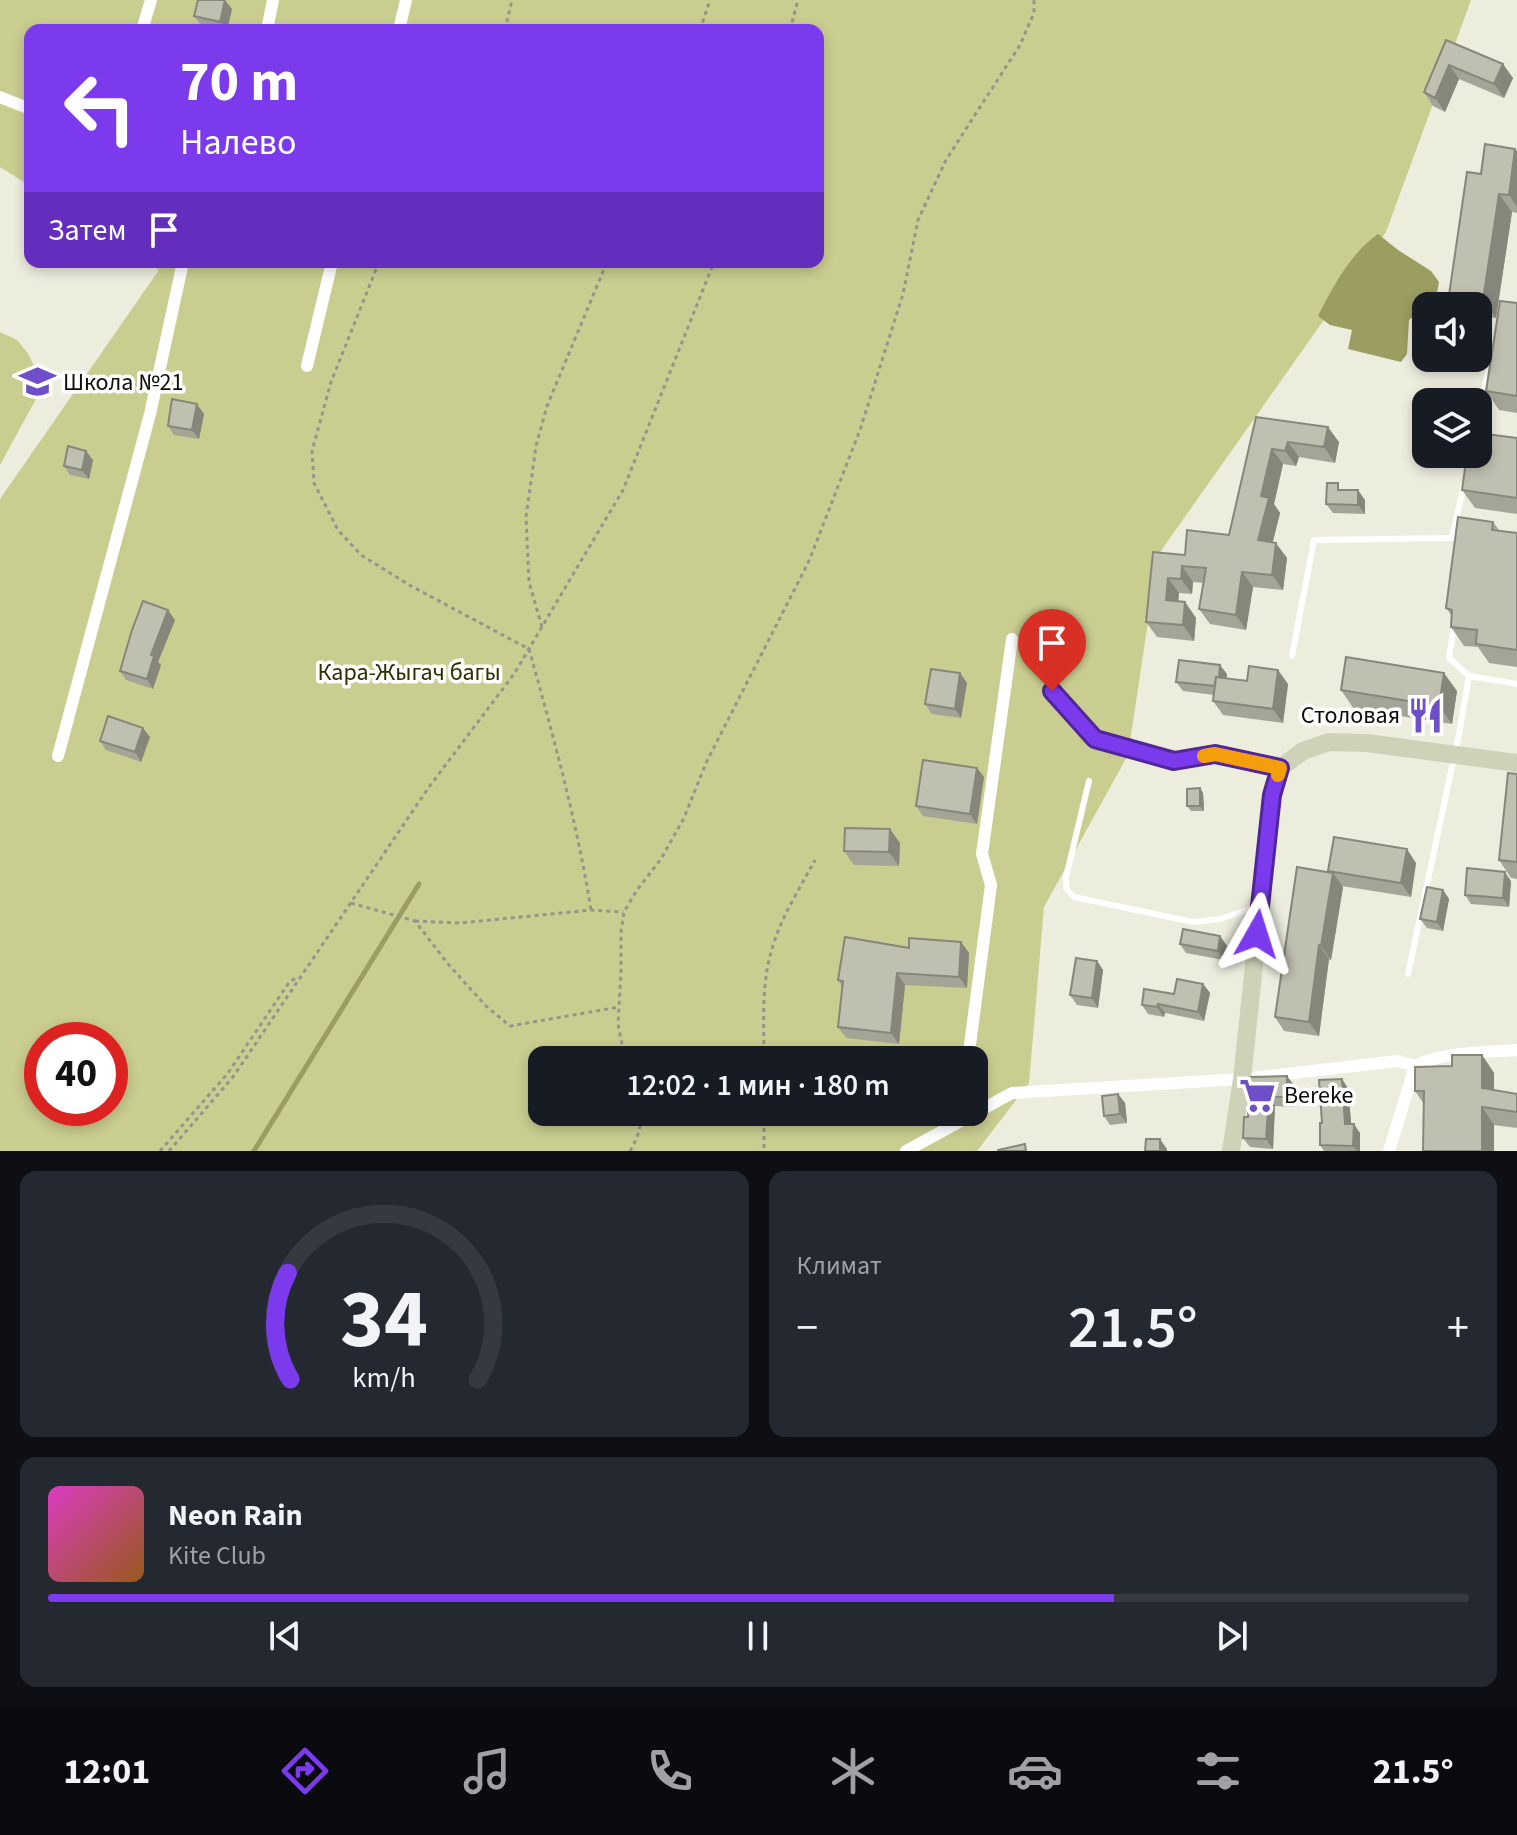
<!DOCTYPE html>
<html lang="ru">
<head>
<meta charset="utf-8">
<style>
	:root { --surface:#171b24; --page:#242831; --text:#f1f3f6; --muted:#9ea1a6; --line:#363941; --accent:#7c3aed }
	body { margin:0; font-family:"Source Sans 3",sans-serif; background:var(--page); color:var(--text); height:100vh; display:flex; flex-direction:column; font-size:30px; white-space:nowrap }
	* { box-sizing:border-box; margin:0 }
	p { font-size:26px; color:var(--muted) }
	.icon { flex:none; width:44px; height:44px; fill:none; stroke:currentColor; stroke-width:2; stroke-linecap:round; stroke-linejoin:round }
	.map { position:relative; height:1151px; overflow:hidden }
	.details { display:flex; flex-direction:column; gap:20px; padding:20px; background:#0d0f14; flex:1 }
	.details>* { flex:none }
	.guide { position:absolute; left:24px; top:24px; width:800px; height:244px; border-radius:16px; box-shadow:0 4px 12px #0003; background:#7c3aed; color:#fff; overflow:hidden }
	.tools { position:absolute; left:1412px; top:292px; display:grid; gap:16px }
	.tools a { display:grid; place-items:center; width:80px; height:80px; border-radius:16px; background:var(--surface); box-shadow:0 4px 12px #0003; font-size:40px }
	.speed { position:absolute; left:24px; top:1022px; display:flex; gap:16px; font-size:40px; font-weight:700; text-align:center }
	.speed>* { display:grid; place-content:center; width:104px; height:104px; border-radius:50%; background:var(--surface); box-shadow:0 4px 12px #0003; line-height:1 }
	.speed .limit { border:12px solid #d22; background:#fff; color:#111 }
	.pin { position:absolute; display:grid; place-items:center; width:68px; height:68px; color:#fff; margin:-82px -34px; border-radius:50% 50% 50% 0; rotate:-45deg; box-shadow:0 0 8px #0007 }
	.pin .icon { rotate:45deg }
	.me { position:absolute; width:88px; margin:-44px; rotate:6deg; stroke-linejoin:round; filter:drop-shadow(0 0 6px #0008) }
	.turn { display:flex; align-items:center; gap:28px; height:168px; padding:0 24px; font-size:36px }
	.turn .icon { width:104px; height:104px; stroke-width:2.5 }
	.turn b { display:block; font-size:56px; line-height:68px }
	.then { display:flex; align-items:center; height:76px; padding:0 24px; background:#0003; gap:16px; font-size:30px }
	.big { font-size:60px; font-weight:600; line-height:1.1 }
	.details .tile { flex:1; display:flex; flex-direction:column; justify-content:center; gap:12px; min-width:0; padding:0 28px; border-radius:16px; background:var(--page) }
	.details .dial { align-items:center; gap:0 }
	.dial svg { height:208px; overflow:visible; fill:none; stroke:var(--line); stroke-width:7; stroke-linecap:round; text-anchor:middle }
	.dial text { fill:var(--text); stroke:none }
	.song { display:flex; align-items:center; gap:24px }
	.cover { width:96px; height:96px; border-radius:12px; background:linear-gradient(135deg,hsl(310 70% 55%),hsl(30 70% 35%)) }
	.played { height:8px; border-radius:4px; background:linear-gradient(90deg,var(--accent) 75%,var(--line) 75%) }
	.keys { display:flex; justify-content:space-around; direction:ltr }
	.heat { display:flex; justify-content:space-between; align-items:center; font-size:44px; direction:ltr }
	.details .tiles { flex:1; display:grid; gap:20px; grid-template-columns:1fr 1fr }
	.tile:last-child { grid-column:span 2 }
	.trip { position:absolute; left:528px; top:1046px; width:460px; height:80px; border-radius:16px; background:var(--surface); box-shadow:0 4px 12px #0003; font-weight:600; line-height:80px; text-align:center }
	.menu { display:flex; height:128px; justify-content:space-around; align-items:center; background:#090b0e; color:var(--muted) }
	.menu .icon { width:56px; height:56px }
	.menu .on { color:var(--accent) }
	.menu b { font-size:36px; color:var(--text) }
	.map>svg:first-child { display:block }
	.green { fill:#cacd90; fill-rule:evenodd }
	.water { fill:#9b9d61 }
	.lines { fill:none; stroke-linecap:round; stroke-linejoin:round }
	.stream { stroke:#9b9d61; stroke-width:5 }
	.path { stroke:#95968a; stroke-width:3; stroke-dasharray:4 4; stroke-linecap:butt }
	.lane { stroke:#fff; stroke-width:6 }
	.street { stroke:#fff; stroke-width:12 }
	.secondary { stroke:#d0d1b9; stroke-width:18 }
	.wall { fill:#a4a597 }
	.shaded-wall { fill:#86867b }
	.building { fill:#bfc0b0; stroke:#86867b; stroke-width:2 }
	.route-casing { stroke:#51269a; stroke-width:20 }
	.route { stroke:#7c3aed; stroke-width:14 }
	.slow { stroke:#f59e0b; stroke-width:14 }
	.labels { text-anchor:middle; dominant-baseline:central; stroke-width:7; stroke-linejoin:round; paint-order:stroke }
	.poi-label { font-size:24px; fill:#0d0e08; stroke:#fff; text-anchor:start }
	.park-label { font-size:24px; fill:#2e2e00; stroke:#fff }
</style>
</head>
<body>
<div class="map">
<svg width="1517" height="1151" viewBox="0 0 1517 1151">
	<rect width="100%" height="100%" fill="#eceddd"/>
	<g class="green">
		<path d="M0,0h1471l-85,232 -228,323 -30,200 -84,152 -15,176 -52,68h-977v-652l159,-229 -12,-8h671v-232h-788v156l-30,-19zM42,1040h68v68h-68zM542,1060h432v52h-432z"/>
		<polygon points="0,332 17,340 29,355 38,375 36,399 0,465"/>
	</g>
	<path class="water" d="M1378,234l20,16 33,21 8,11 -3,16 -27,22 -2,34 -6,8 -53,-13 4,-19 -22,-5 -12,-9c15,-30 33,-63 60,-82z"/>
	<g class="lines">
		<polyline class="stream" points="254,1151 419,884"/>
		<g class="path">
			<polyline points="505,30 512,0"/>
			<polyline points="700,30 710,0"/>
			<polyline points="790,30 798,0"/>
			<path d="M379,262l-48,120 -19,69 2,32 24,47 23,25 50,31 118,63c24,86 48,173 62,261"/>
			<polyline points="542,627 529,582 526,517 536,446 547,406 607,262"/>
			<polyline points="1024,655 1047,684"/>
			<polyline points="351,903 415,921 448,964 486,1006 510,1026 619,1007"/>
			<polyline points="415,921 460,923 591,910 623,912"/>
			<polyline points="625,1060 618,1024 621,972 621,932 624,912 637,890 661,859 684,818 706,763 809,561 860,430 903,294 918,220 946,160 1020,45 1034,13 1034,0"/>
			<path d="M764,1060c0,-36 -3,-76 8,-111 9,-32 28,-61 43,-89"/>
			<polyline points="764,1112 764,1151"/>
			<polyline points="160,1151 228,1073 290,981 299,977"/>
			<polyline points="169,1151 233,1077 429,787 514,674 623,490 714,262"/>
			<path d="M630,1151c7,-12 13,-25 9,-39"/>
		</g>
		<g class="lane">
			<polyline points="1478,418 1493,347"/>
			<polyline points="1292,656 1314,540 1452,538 1464,485"/>
			<polyline points="1469,676 1517,684"/>
			<polyline points="1052,691 1095,739 1174,761 1215,754 1277,768"/>
			<polyline points="1089,781 1066,877 1066,888 1074,897 1193,922 1220,919 1255,907"/>
			<polyline points="1408,974 1459,734 1469,676 1449,658 1454,625"/>
		</g>
		<g class="street">
			<polyline points="142,30 151,0"/>
			<polyline points="267,30 273,0"/>
			<polyline points="399,30 406,0"/>
			<polyline points="0,97 30,109"/>
			<polyline points="307,366 332,262"/>
			<polyline points="58,756 150,414 183,262"/>
			<polyline points="968,1060 991,885 982,854 1012,639"/>
			<path d="M1415,1066c25,-14 73,-14 102,-16"/>
			<polyline points="906,1151 1012,1093 1242,1079 1398,1061 1415,1066 1389,1151"/>
		</g>
		<polyline class="secondary" points="1231,1151 1242,1079 1272,795 1280,768 1303,751 1329,742 1367,743 1517,763"/>
	</g>
	<g class="wall">
		<polygon points="232,9 227,30 201,25 194,16"/>
		<polygon points="1446,40 1513,78 1504,98 1459,79 1445,112 1433,106 1424,92"/>
		<polygon points="1517,151 1517,213 1512,212 1496,318 1478,316 1478,306 1457,306 1449,295 1481,174"/>
		<polygon points="1517,303 1517,413 1499,410 1486,391"/>
		<polygon points="204,414 199,439 174,435 168,426"/>
		<polygon points="1256,417 1339,442 1335,463 1299,457 1296,466 1283,464 1274,504 1280,513 1273,542 1287,558 1283,590 1253,587 1246,630 1210,624 1199,609 1204,583 1193,582 1192,594 1179,593 1178,602 1185,602 1196,618 1194,641 1157,637 1146,622 1153,552 1185,555 1229,535"/>
		<polygon points="1517,438 1517,514 1475,508 1462,490"/>
		<polygon points="93,460 89,479 70,475 64,466"/>
		<polygon points="1365,500 1365,514 1333,513 1326,504"/>
		<polygon points="1493,522 1499,530 1517,533 1517,667 1489,663 1478,647 1464,646 1451,627 1452,616 1446,608"/>
		<polygon points="175,620 158,662 161,665 153,689 126,680 120,671"/>
		<polygon points="960,673 967,683 961,718 932,714 925,704"/>
		<polygon points="1227,674 1226,678 1288,684 1283,723 1223,715 1213,701 1214,695 1183,691 1176,682"/>
		<polygon points="1341,690 1457,691 1452,724 1354,709"/>
		<polygon points="150,737 141,762 106,750 100,741"/>
		<polygon points="1517,774 1517,879 1511,878 1499,860"/>
		<polygon points="984,777 977,824 923,816 916,806"/>
		<polygon points="1200,788 1203,793 1204,811 1191,811 1187,806"/>
		<polygon points="900,843 899,866 854,865 844,851"/>
		<polygon points="1416,863 1411,897 1342,886 1343,887 1331,960 1329,959 1319,1036 1284,1031 1275,1017 1329,872"/>
		<polygon points="1511,881 1509,907 1471,904 1465,895"/>
		<polygon points="1443,890 1449,899 1443,931 1427,928 1420,919"/>
		<polygon points="1220,936 1227,946 1224,960 1186,953 1180,944"/>
		<polygon points="961,942 969,953 967,988 905,985 899,1044 846,1038 838,1027 842,987 838,980 909,948"/>
		<polygon points="1097,961 1103,970 1098,1008 1077,1005 1070,995"/>
		<polygon points="1203,984 1210,993 1204,1021 1165,1013 1164,1017 1148,1014 1142,1005"/>
		<polygon points="1482,1055 1494,1073 1494,1090 1517,1094 1517,1128 1494,1125 1424,1104 1415,1091 1452,1066"/>
		<polygon points="1249,1077 1294,1085 1293,1107 1275,1106 1273,1149 1250,1147 1243,1138 1248,1117"/>
		<polygon points="1348,1088 1351,1124 1360,1133 1360,1151 1324,1151 1320,1145 1322,1123"/>
		<polygon points="1118,1094 1125,1103 1127,1123 1110,1125 1104,1116"/>
	</g>
	<g class="shaded-wall">
		<polygon points="225,0 232,9 227,30 220,22"/>
		<polygon points="1503,64 1513,78 1504,98 1494,84"/>
		<polygon points="1449,65 1459,79 1445,112 1435,98"/>
		<polygon points="1515,149 1517,151 1517,207 1509,195"/>
		<polygon points="1499,194 1512,212 1496,318 1483,300"/>
		<polygon points="197,404 204,414 199,439 192,430"/>
		<polygon points="1328,427 1339,442 1335,463 1324,447"/>
		<polygon points="1288,442 1299,457 1296,466 1285,451"/>
		<polygon points="1272,449 1283,464 1274,504 1280,513 1269,556 1258,540 1261,496"/>
		<polygon points="86,451 93,460 89,479 82,470"/>
		<polygon points="1358,490 1365,500 1365,514 1358,505"/>
		<polygon points="1276,543 1287,558 1283,590 1272,575"/>
		<polygon points="1182,566 1193,582 1192,594 1181,579"/>
		<polygon points="1242,572 1253,587 1246,630 1236,615"/>
		<polygon points="1168,578 1179,593 1177,616 1166,600"/>
		<polygon points="1185,602 1196,618 1194,641 1183,625"/>
		<polygon points="168,610 175,620 158,662 161,665 153,689 147,679 151,655"/>
		<polygon points="1220,665 1227,674 1224,696 1218,687"/>
		<polygon points="1278,670 1288,684 1283,723 1273,709"/>
		<polygon points="960,673 967,683 961,718 955,709"/>
		<polygon points="1444,673 1457,691 1452,724 1439,706"/>
		<polygon points="143,728 150,737 141,762 135,752"/>
		<polygon points="977,768 984,777 977,824 970,814"/>
		<polygon points="1200,788 1203,793 1204,811 1200,806"/>
		<polygon points="890,829 900,843 899,866 889,852"/>
		<polygon points="1407,849 1416,863 1411,897 1401,883"/>
		<polygon points="1505,872 1511,881 1509,907 1503,898"/>
		<polygon points="1333,873 1343,887 1331,960 1321,946"/>
		<polygon points="1443,890 1449,899 1443,931 1437,922"/>
		<polygon points="1220,936 1227,946 1224,960 1218,951"/>
		<polygon points="961,942 969,953 967,988 959,977"/>
		<polygon points="1319,945 1329,959 1319,1036 1309,1022"/>
		<polygon points="1097,961 1103,970 1098,1008 1092,998"/>
		<polygon points="897,973 905,985 899,1044 891,1033"/>
		<polygon points="1203,984 1210,993 1204,1021 1198,1012"/>
		<polygon points="1158,1004 1165,1013 1164,1017 1157,1007"/>
		<polygon points="1482,1055 1494,1073 1494,1106 1482,1088"/>
		<polygon points="1287,1076 1294,1085 1293,1107 1287,1097"/>
		<polygon points="1342,1079 1348,1088 1352,1133 1345,1124"/>
		<polygon points="1118,1094 1125,1103 1127,1123 1120,1114"/>
		<polygon points="1269,1097 1275,1106 1273,1149 1266,1139"/>
		<polygon points="1482,1107 1494,1125 1494,1151 1482,1151"/>
		<polygon points="1354,1124 1360,1133 1360,1151 1357,1151 1353,1146"/>
		<polygon points="1160,1139 1167,1149 1167,1151 1160,1151"/>
	</g>
	<g class="building">
		<polygon points="198,0 225,0 220,22 194,16"/>
		<polygon points="1446,40 1503,64 1494,84 1449,65 1435,98 1424,92"/>
		<polygon points="1485,144 1515,149 1509,195 1499,194 1483,300 1449,295 1467,172 1481,174"/>
		<polygon points="1500,301 1517,303 1517,396 1486,391"/>
		<polygon points="172,399 197,404 192,430 168,426"/>
		<polygon points="1256,417 1328,427 1324,447 1288,442 1285,451 1272,449 1261,496 1269,498 1258,540 1276,543 1272,575 1242,572 1236,615 1199,609 1206,568 1182,566 1181,579 1168,578 1166,600 1185,602 1183,625 1146,622 1153,552 1185,555 1187,530 1229,535"/>
		<polygon points="1478,433 1517,438 1517,498 1462,490 1467,454 1478,454"/>
		<polygon points="68,446 86,451 82,470 64,466"/>
		<polygon points="1327,483 1338,483 1338,490 1358,490 1358,505 1326,504"/>
		<polygon points="1458,517 1493,522 1492,530 1517,533 1517,650 1476,644 1477,630 1451,627 1452,610 1446,608"/>
		<polygon points="143,601 168,610 151,655 154,656 147,679 120,671 132,630"/>
		<polygon points="1346,657 1444,673 1439,706 1341,690"/>
		<polygon points="1179,660 1220,665 1219,677 1216,677 1215,686 1176,682"/>
		<polygon points="1249,666 1278,670 1273,709 1213,701 1216,677 1247,681"/>
		<polygon points="931,669 960,673 955,709 925,704"/>
		<polygon points="108,716 143,728 135,752 100,741"/>
		<polygon points="923,760 977,768 970,814 916,806"/>
		<polygon points="1508,773 1517,774 1517,862 1499,860"/>
		<polygon points="1200,788 1200,806 1187,806 1187,789"/>
		<polygon points="845,828 890,829 889,852 844,851"/>
		<polygon points="1334,837 1407,849 1401,883 1328,871"/>
		<polygon points="1297,867 1333,873 1321,946 1319,945 1309,1022 1275,1017"/>
		<polygon points="1467,868 1505,872 1503,898 1465,895"/>
		<polygon points="1427,887 1443,890 1437,922 1420,919"/>
		<polygon points="1183,929 1220,936 1218,951 1180,944"/>
		<polygon points="845,937 909,948 909,938 961,942 959,977 897,973 891,1033 838,1027 843,981 838,980"/>
		<polygon points="1076,958 1097,961 1092,998 1070,995"/>
		<polygon points="1177,979 1203,984 1198,1012 1158,1004 1157,1007 1142,1005 1144,989 1174,994"/>
		<polygon points="1452,1055 1482,1055 1482,1088 1517,1094 1517,1112 1482,1107 1482,1151 1423,1151 1424,1091 1415,1091 1415,1067 1452,1066"/>
		<polygon points="1287,1076 1287,1097 1269,1097 1266,1139 1243,1138 1244,1117 1248,1117 1249,1077"/>
		<polygon points="1342,1079 1345,1124 1354,1124 1353,1146 1320,1145 1320,1123 1322,1123 1319,1080"/>
		<polygon points="1118,1094 1120,1114 1104,1116 1102,1096"/>
		<polygon points="1146,1139 1160,1139 1160,1151 1145,1151"/>
		<polygon points="1025,1144 1026,1151 998,1151 998,1150"/>
	</g>
	<g class="lines">
		<defs>
			<polyline id="route" points="1052,691 1095,739 1174,761 1215,754 1280,768 1272,795 1257,934"/>
		</defs>
		<use href="#route" class="route-casing"/>
		<use href="#route" class="route"/>
		<polyline class="slow" points="1204,756 1215,754 1280,768 1278,775"/>
	</g>
	<defs>
		<symbol id="school-bare" viewBox="-9 -9 18 18"><path d="M0-5L7-2L0 1L-7-2ZM-4 1L0 2.5L4 1V4Q0 6-4 4Z" fill="#6e4fc9" stroke="#fff" stroke-width="2.5" paint-order="stroke"/></symbol>
		<symbol id="restaurant-bare" viewBox="-9 -9 18 18"><path d="M-5-6h1v4h1v-4h1v4h1v-4h1v5L-1.5 .5V6h-2V.5L-5-1ZM5-6V6H3V1.5H1.5Q1.5-4 5-6Z" fill="#6e4fc9" stroke="#fff" stroke-width="2.5" paint-order="stroke"/></symbol>
		<symbol id="supermarket-bare" viewBox="-9 -9 18 18"><path d="M-6-5.5h2.5l.6 2H6L4.5 2H-2.5L-4.4-4H-6ZM-1.5 3.2a1.3 1.3 0 1 0 .1 0ZM3 3.2a1.3 1.3 0 1 0 .1 0Z" fill="#6e4fc9" stroke="#fff" stroke-width="2.5" paint-order="stroke"/></symbol>
	</defs>
	<g fill-rule="evenodd">
		<use href="#school-bare" x="12" y="356" width="51" height="51"/>
		<use href="#restaurant-bare" x="1400" y="690" width="51" height="51"/>
		<use href="#supermarket-bare" x="1232" y="1070" width="51" height="51"/>
	</g>
	<g class="labels">
		<g class="poi-label">
			<text x="63" y="382">Школа №21</text>
			<text x="1400" y="715" text-anchor="end">Столовая</text>
			<text x="1284" y="1095">Bereke</text>
		</g>
		<g class="park-label">
			<text x="409" y="672">Кара-Жыгач багы</text>
		</g>
	</g>
</svg>
<div class="tools">
<a><svg class="icon" aria-label="sound" viewBox="0 0 24 24"><path d="M4 9h4l5-4v14l-5-4H4zM17 9q2 3 0 6"/></svg></a>
<a><svg class="icon" aria-label="layers" viewBox="0 0 24 24"><path d="M12 4l9 5-9 5-9-5zM3 14l9 5 9-5"/></svg></a>
</div>
<div class="speed"><div class="limit">40</div></div>
<div class="pin" style="left:1052px;top:691px;background:#d93025"><svg class="icon" aria-label="arrive" viewBox="0 0 24 24"><path d="M6 21V4h12l-3 4 3 4H6"/></svg></div>
<svg class="me" style="left:1257px;top:934px" viewBox="-20 -20 40 40"><path d="M0-17L14 15 0 8-14 15z" fill="#7c3aed" stroke="#fff" stroke-width="4"/></svg>
<div class="trip">12:02 · 1 мин · 180 m</div>
<div class="guide">
<div class="turn"><svg class="icon" aria-label="left" viewBox="0 0 24 24"><path d="M17 20v-9H6M10 6l-5 5 5 5"/></svg><div><b>70 m</b>Налево</div></div>
<div class="then">Затем<svg class="icon" aria-label="arrive" viewBox="0 0 24 24"><path d="M6 21V4h12l-3 4 3 4H6"/></svg></div>
</div>
</div>
<section class="details">
<div class="tiles">
<div class="tile dial"><svg viewBox="0 0 100 80">
<path d="M14 69A42 42 0 1 1 86 69"/>
<path d="M14 69A42 42 0 0 1 13 28" stroke="#7c3aed"/>
<text x="50" y="56" font-size="32" font-weight="700">34</text>
<text x="50" y="72" font-size="11">km/h</text>
</svg></div>
<div class="tile"><p>Климат</p>
<div class="heat"><a>−</a><b class="big">21.5°</b><a>+</a></div>
</div>
<div class="tile">
<div class="song"><i class="cover"></i><div><b>Neon Rain</b><p>Kite Club</p></div></div>
<div class="played"></div>
<div class="keys"><svg class="icon" aria-label="previous" viewBox="0 0 24 24"><path d="M18 5L8 12l10 7zM5 5v14"/></svg><svg class="icon" aria-label="pause" viewBox="0 0 24 24"><path d="M8 5v14M16 5v14"/></svg><svg class="icon" aria-label="next" viewBox="0 0 24 24"><path d="M6 5l10 7-10 7zM19 5v14"/></svg></div>
</div>
</div>
</section>
<nav class="menu">
<b>12:01</b>
<svg class="icon on" aria-label="directions" viewBox="0 0 24 24"><path d="M12 3l9 9-9 9-9-9zM9 14v-3h6M13 9l2 2-2 2"/></svg>
<svg class="icon" aria-label="music" viewBox="0 0 24 24"><path d="M9 18V5l10-2v13"/><circle cx="6" cy="18" r="3"/><circle cx="16" cy="16" r="3"/></svg>
<svg class="icon" aria-label="phone" viewBox="0 0 24 24"><path d="M5 4h4l2 5-3 2q2 4 5 5l2-3 5 2v4C11 20 4 13 5 4z"/></svg>
<svg class="icon" aria-label="climate" viewBox="0 0 24 24"><path d="M12 3v18M4 7l16 10M4 17L20 7"/></svg>
<svg class="icon" aria-label="car" viewBox="0 0 24 24"><path d="M5 17H2v-5l4-1 3-4h7l3 4 3 1v5h-3M9 17h6M6 11h13"/><circle cx="7" cy="17" r="2"/><circle cx="17" cy="17" r="2"/></svg>
<svg class="icon" aria-label="filters" viewBox="0 0 24 24"><path d="M4 7h16M4 17h16"/><circle cx="9" cy="7" r="2"/><circle cx="15" cy="17" r="2"/></svg>
<b>21.5°</b>
</nav>
</body>
</html>
